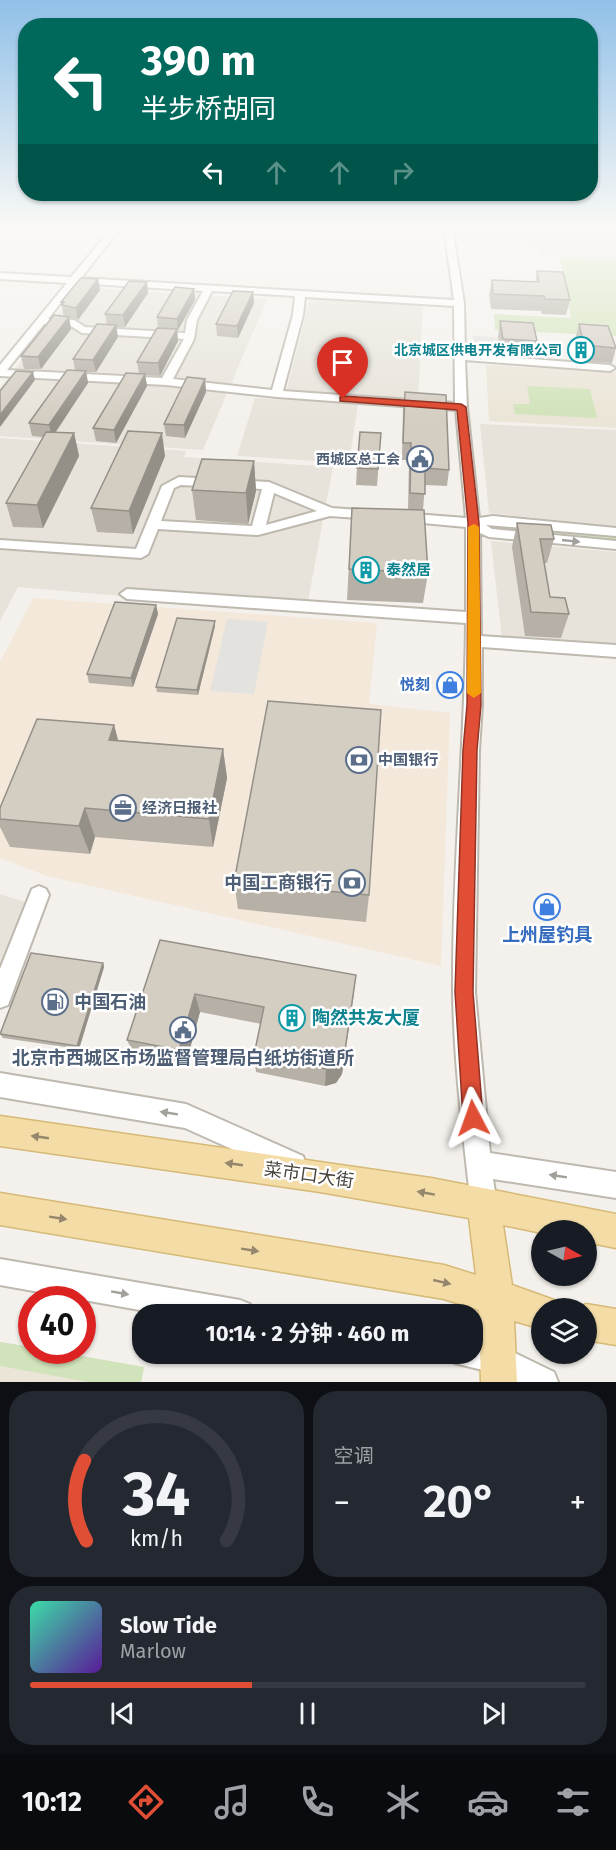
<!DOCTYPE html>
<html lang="zh">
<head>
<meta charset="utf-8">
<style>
	:root { --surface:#171b24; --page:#242831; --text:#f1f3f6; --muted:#9ea1a6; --line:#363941; --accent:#e04e36 }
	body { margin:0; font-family:"Fira Sans","Noto Sans SC",sans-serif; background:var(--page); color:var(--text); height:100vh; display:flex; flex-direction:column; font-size:22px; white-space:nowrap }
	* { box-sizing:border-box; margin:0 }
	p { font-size:20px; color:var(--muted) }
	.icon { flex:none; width:33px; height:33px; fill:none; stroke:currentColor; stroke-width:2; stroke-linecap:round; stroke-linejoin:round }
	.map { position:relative; height:1382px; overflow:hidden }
	.panel { display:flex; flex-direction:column; gap:9px; padding:9px; background:#0d0f14; flex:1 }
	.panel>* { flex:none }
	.guide { position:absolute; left:18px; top:18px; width:580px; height:183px; border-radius:24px; box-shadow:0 2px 4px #0004; background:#00695c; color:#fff; overflow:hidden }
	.needle { width:39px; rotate:98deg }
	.tools { position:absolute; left:531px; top:1220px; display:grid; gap:12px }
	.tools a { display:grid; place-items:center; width:66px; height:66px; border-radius:50%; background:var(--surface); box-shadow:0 2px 4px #0004; font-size:30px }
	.speed { position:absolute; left:18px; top:1286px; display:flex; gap:12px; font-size:30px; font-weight:700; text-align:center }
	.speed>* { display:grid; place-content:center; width:78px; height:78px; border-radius:50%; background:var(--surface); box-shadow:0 2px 4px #0004; line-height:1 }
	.speed .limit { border:9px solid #d22; background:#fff; color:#111 }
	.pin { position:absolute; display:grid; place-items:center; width:51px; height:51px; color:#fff; margin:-62px -26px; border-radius:50% 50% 50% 0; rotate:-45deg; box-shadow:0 0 6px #0007 }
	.pin .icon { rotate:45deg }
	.me { position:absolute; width:66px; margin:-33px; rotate:356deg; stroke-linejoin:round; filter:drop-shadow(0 0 4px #0008) }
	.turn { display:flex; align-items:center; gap:21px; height:126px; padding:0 24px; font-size:27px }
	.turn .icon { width:78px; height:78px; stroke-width:2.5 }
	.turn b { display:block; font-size:42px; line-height:51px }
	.lanes { display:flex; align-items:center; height:57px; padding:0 24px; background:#0003; justify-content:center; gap:30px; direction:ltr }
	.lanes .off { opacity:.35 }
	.big { font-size:45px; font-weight:700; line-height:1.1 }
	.panel .tile { flex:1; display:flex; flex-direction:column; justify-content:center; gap:9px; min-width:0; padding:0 21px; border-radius:24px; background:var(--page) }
	.panel .dial { align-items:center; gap:0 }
	.dial svg { height:156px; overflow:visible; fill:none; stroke:var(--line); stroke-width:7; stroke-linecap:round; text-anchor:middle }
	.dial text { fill:var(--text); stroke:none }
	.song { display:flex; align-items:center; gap:18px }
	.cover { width:72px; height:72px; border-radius:9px; background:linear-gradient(135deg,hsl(160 70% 55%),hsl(270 70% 35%)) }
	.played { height:6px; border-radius:3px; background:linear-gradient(90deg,var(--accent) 40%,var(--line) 40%) }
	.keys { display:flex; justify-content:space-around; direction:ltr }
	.heat { display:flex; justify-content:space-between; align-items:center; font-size:33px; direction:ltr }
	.panel .tiles { flex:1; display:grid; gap:9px; grid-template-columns:1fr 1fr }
	.tile:last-child { grid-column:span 2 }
	.trip { position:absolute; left:132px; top:1304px; width:351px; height:60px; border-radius:24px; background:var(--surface); box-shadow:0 2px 4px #0004; font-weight:700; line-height:60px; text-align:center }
	.tabs { display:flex; height:96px; justify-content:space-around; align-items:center; background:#090b0e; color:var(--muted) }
	.tabs .icon { width:42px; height:42px }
	.tabs .on { color:var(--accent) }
	.tabs b { font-size:27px; color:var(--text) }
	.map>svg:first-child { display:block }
	.residential { fill:#e7e3da }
	.commercial { fill:#f3e8da }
	.education { fill:#ebe5d7 }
	.green { fill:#d1e3ba }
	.parking { fill:#e3e2df }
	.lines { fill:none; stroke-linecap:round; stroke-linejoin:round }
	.minor-casing { stroke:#beb9af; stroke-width:4 }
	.major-casing { stroke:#d6b977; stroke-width:3 }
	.minor { fill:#fff; fill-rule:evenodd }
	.major { fill:#f3dca6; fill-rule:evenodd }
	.wall { fill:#b6b0a7 }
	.shaded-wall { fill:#949088 }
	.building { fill:#d4cdc2; stroke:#949088; stroke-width:1.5 }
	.oneway { fill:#a3a09c }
	.oneway2 { fill:#94876b }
	.route { fill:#e04e36; stroke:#923323; stroke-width:1.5 }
	.slow { fill:#f59e0b }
	.labels { text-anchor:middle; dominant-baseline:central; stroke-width:5; stroke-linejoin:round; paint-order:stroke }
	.far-culture-label { font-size:14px; font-weight:bold; fill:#0d838f; stroke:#fff; text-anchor:end }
	.far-service-label { font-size:14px; font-weight:bold; fill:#4e5e75; stroke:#fff; text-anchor:end }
	.culture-label { font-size:15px; font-weight:bold; fill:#0d838f; stroke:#fff; text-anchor:start }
	.shop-label { font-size:15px; font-weight:bold; fill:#366cbe; stroke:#fff; text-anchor:end }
	.service-label { font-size:15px; font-weight:bold; fill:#4e5e75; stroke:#fff; text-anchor:start }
	.near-service-label { font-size:18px; font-weight:bold; fill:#4e5e75; stroke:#fff; text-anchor:end }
	.near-shop-label { font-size:18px; font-weight:bold; fill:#366cbe; stroke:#fff }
	.near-culture-label { font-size:18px; font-weight:bold; fill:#0d838f; stroke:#fff; text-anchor:start }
	.near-street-label { font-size:18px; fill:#47423a; stroke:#fff }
</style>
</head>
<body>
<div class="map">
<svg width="616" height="1382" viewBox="0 0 616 1382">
	<rect width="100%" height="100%" fill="#f4f1ec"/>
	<g class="residential">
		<polygon points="461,227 616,227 616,261 543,256 533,247 462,245"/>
		<polygon points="79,287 267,299 203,450 0,436 0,388"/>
		<polygon points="310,298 423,304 418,399 286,392"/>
		<polygon points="255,398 358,404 349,463 237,456"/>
		<polygon points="480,424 616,430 616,527 489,513"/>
		<polygon points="0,438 186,451 184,457 333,467 306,612 18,587 0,621"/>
		<polygon points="491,541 616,552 616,646 502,639"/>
		<polygon points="0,894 25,902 0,966"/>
	</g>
	<polygon class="commercial" points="33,598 377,623 369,704 450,713 441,966 47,876 0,858 0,662"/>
	<g class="education">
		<polygon points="486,365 616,372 616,428 489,421"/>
		<polygon points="0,1342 31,1347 32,1350 47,1350 144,1367 141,1382 0,1382"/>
	</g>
	<g class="green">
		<polygon points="560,258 616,261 616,336 495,330 494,314 571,318"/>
		<polygon points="527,386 590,389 597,418 515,414 513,404 530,404"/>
		<polygon points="473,523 616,532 616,545 489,533"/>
		<polygon points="0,1342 31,1347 32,1350 47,1350 144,1367 141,1382 89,1382 0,1366"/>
	</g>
	<g class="parking">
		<polygon points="473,336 498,337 500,355 475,354"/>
		<polygon points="227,619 268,622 254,694 210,691"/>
	</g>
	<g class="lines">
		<defs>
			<g id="minor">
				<path d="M113,227h8l-40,51 373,22 -10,-73h8l12,76 1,51 145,11 5,3 -5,3 -145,-11 2,47 12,111 14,-2 123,12v8l-130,-11 6,4 124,12v8l-127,-12 -9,-4 1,103 135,9v12l-134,-10v58l-3,45 -4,242 15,161 126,19v26l-123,-19 4,26 -4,9 -9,4 -9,-4 -4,-9c-8,-70 -17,-142 -18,-213 -1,-123 12,-247 13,-369l-339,-24 -7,-5 7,-5 339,23v-85l-65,-6 -7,-4 7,-4 65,5 -10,-108 -179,-13 -111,-12 -166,-9v-11l67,-82 -67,-4v-6l71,4zM76,283l127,8 -16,29 -2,13 -100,-6 -11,-7 -26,-1zM212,291l83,5 -2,19 -21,75 -99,-11 21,-40 3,-19zM305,297l149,9 1,97 -172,-12 20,-76zM44,324l27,2 11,7 102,6 -22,39 -155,-8z"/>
				<path d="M179,477l90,5 63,26 40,3 7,4 -7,4 -42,-3 -72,19 -100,-6 -10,25 -7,4 -141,-10v-8l136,9 26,-63zM181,485l81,4 -10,37 -91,-5 13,-33zM274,493l43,18 -51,14z"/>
				<polygon points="39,886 46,889 49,895 8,1005 0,1008 0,969 32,889"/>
				<polygon points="0,1073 186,1104 303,1156 306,1165 303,1174 294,1177 185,1128 0,1097"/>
				<polygon points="0,1259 240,1300 250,1304 254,1314 162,1314 0,1285"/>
				<polygon points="472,1340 498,1345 554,1372 558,1382 514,1382 495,1373 454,1363 450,1353 472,1353"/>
			</g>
			<g id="major">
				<polygon points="0,1116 431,1178 616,1214 616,1248 586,1242 586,1230 542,1230 542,1233 503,1225 512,1285 554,1300 558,1308 542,1308 542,1329 514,1321 517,1382 481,1382 479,1310 444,1299 0,1225 0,1193 444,1265 476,1275 469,1218 320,1192 0,1146"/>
				<polygon points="586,1304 616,1309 616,1345 586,1340 586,1308 577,1308"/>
			</g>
		</defs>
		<use href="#minor" class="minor-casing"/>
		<use href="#major" class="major-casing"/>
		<use href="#minor" class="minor"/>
		<use href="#major" class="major"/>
	</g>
	<g class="wall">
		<polygon points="537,271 570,300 566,315 542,314 541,311 491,309 489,295 492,280 535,282"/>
		<polygon points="98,279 100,290 78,320 69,318 71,329 41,369 24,369 21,356 64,317 61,302"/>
		<polygon points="147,282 148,293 125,327 116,327 118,337 96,372 86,372 88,383 56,432 74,433 79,456 43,528 13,527 6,503 43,437 32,436 29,423 75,370 73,359 107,325 105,314"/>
		<polygon points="194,289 195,300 178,330 177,330 178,341 160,376 145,375 147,386 116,443 96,441 93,428 139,374 137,362 158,328 157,317"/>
		<polygon points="254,303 238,338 217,336 216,324"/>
		<polygon points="500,321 537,341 533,357 500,354 498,337"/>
		<polygon points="579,324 616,348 612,363 580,361 575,340"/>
		<polygon points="205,379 206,392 185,438 166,436 164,424"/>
		<polygon points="405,392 449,470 447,486 425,485 423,510 428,573 423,603 347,600 352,508 408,510 409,460 402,460 403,408"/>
		<polygon points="381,433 377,486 356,485 357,468"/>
		<polygon points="165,456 133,534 97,532 91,508"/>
		<polygon points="254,461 256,491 248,524 196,520 192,490"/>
		<polygon points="517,523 554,539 547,563 544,563 550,597 569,614 561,638 525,636 512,547"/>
		<polygon points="156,605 158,614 133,687 89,683 87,674"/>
		<polygon points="215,621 215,626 198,695 157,692 156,687"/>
		<polygon points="114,725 118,740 223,749 227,778 213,847 95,837 90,854 10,847 0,827 0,808"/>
		<polygon points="234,882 369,895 366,922 238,909"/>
		<polygon points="160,940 354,994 342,1074 336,1083 325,1086 256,1072 254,1055 261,1024 200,1012 185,1067 135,1057 127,1040"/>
		<polygon points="103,963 104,967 79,1049 3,1038 0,1034"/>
	</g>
	<g class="shaded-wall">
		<polygon points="98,279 100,290 78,320 76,308"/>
		<polygon points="147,282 148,293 125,327 123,315"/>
		<polygon points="194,289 195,300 178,330 177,319"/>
		<polygon points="253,292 254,303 238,338 237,326"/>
		<polygon points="69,317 71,329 41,369 38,357"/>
		<polygon points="116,325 118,337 96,372 93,360"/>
		<polygon points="177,329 178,341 160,376 158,363"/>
		<polygon points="86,371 88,383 52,437 49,425"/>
		<polygon points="33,372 35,380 0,427 0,415"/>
		<polygon points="145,374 147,386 116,443 114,430"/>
		<polygon points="205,379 206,392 185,438 184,425"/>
		<polygon points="74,433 79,456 43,528 37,505"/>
		<polygon points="162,433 165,456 133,534 129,511"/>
		<polygon points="254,461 256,491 248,524 246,493"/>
		<polygon points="156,605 158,614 133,687 131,678"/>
		<polygon points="215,621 215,626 198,695 197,690"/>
		<polygon points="114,725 122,755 109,740"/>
		<polygon points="223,749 227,778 213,847 209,819"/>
		<polygon points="85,808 95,837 90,854 79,826"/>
		<polygon points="103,963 104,967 79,1049 77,1046"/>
		<polygon points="356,975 342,1074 336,1083 325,1086 326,1069"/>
		<polygon points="195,994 200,1012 185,1067 179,1050"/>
	</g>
	<g class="building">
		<polygon points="537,271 563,272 570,300 545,299 544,296 493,294 492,280 539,282"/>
		<polygon points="81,278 98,279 76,308 62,305 64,302 61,302"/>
		<polygon points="129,281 147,282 123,315 105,314"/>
		<polygon points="175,287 194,289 177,319 157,317"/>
		<polygon points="233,291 253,292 237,326 216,324"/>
		<polygon points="54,315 69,317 38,357 21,356"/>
		<polygon points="500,321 533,323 537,341 503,339"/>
		<polygon points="97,324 116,325 93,360 73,359"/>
		<polygon points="579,324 608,326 616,348 584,345"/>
		<polygon points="157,328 177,329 158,363 137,362"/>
		<polygon points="67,370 86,371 49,425 29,423"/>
		<polygon points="16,371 33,372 0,415 0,391"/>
		<polygon points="126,373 145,374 114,430 93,428"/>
		<polygon points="187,377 205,379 184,425 164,424"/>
		<polygon points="405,392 446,395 449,470 425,468 425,494 410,493 411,443 403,443"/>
		<polygon points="128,431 162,433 129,511 91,508"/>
		<polygon points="46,432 74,433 37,505 6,503"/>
		<polygon points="360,432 381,433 378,469 357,468"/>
		<polygon points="202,459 254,461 246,493 192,490"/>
		<polygon points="352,508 424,510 428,573 349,569"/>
		<polygon points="517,523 551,525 554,539 540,539 550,597 565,598 569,614 531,612"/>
		<polygon points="115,602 156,605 131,678 87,674"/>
		<polygon points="177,618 215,621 197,690 156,687"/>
		<polygon points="268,701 381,710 369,895 234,882"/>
		<polygon points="37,719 114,725 109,740 223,749 209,819 85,808 79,826 0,819 0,808"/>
		<polygon points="160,940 356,975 344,1057 337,1066 326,1069 254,1055 264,1007 195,994 179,1050 127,1040"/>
		<polygon points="31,953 103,963 77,1046 0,1034"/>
	</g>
	<defs><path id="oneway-solid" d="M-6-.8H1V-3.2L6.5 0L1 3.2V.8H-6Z" transform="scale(1.5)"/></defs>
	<g class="oneway">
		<use href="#oneway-solid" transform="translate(571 541) rotate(6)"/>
		<use href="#oneway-solid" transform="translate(169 1113) rotate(-171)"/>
		<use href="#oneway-solid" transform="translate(558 1176) rotate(-171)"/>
		<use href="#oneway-solid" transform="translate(120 1293) rotate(10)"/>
	</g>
	<g class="oneway2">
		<use href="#oneway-solid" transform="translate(40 1137) rotate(-172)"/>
		<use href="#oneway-solid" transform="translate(234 1164) rotate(-172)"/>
		<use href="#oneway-solid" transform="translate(426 1193) rotate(-170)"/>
		<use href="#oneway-solid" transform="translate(58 1218) rotate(9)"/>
		<use href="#oneway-solid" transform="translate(250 1250) rotate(9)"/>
		<use href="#oneway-solid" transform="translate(442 1282) rotate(13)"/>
	</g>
	<linearGradient id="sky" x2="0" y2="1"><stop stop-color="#91c0e8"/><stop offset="0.54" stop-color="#faf9f6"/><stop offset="1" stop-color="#faf9f6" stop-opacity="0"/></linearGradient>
	<rect width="616" height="420" fill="url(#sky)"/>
	<polygon class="route" points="343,396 461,404 466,407 479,523 481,705 477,750 473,992 483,1118 480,1125 473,1128 466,1125 463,1118 455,992 463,750 467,705 468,523 457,410 340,401 340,397"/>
	<polygon class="slow" points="474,524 479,527 481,693 474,698 467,693 468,527"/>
	<defs>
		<symbol id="building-ring" viewBox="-11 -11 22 22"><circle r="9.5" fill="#fff" stroke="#0f9aa8" stroke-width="1.5"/><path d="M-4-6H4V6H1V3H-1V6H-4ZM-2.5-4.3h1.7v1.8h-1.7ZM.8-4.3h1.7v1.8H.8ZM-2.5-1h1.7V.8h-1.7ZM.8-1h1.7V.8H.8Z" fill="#0f9aa8"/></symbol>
		<symbol id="civic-ring" viewBox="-11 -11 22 22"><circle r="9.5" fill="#fff" stroke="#5c6f8a" stroke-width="1.5"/><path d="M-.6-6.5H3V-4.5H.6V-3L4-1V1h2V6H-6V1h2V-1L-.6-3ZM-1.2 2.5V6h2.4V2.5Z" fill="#5c6f8a"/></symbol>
		<symbol id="shop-ring" viewBox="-11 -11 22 22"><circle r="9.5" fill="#fff" stroke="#3f7fe0" stroke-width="1.5"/><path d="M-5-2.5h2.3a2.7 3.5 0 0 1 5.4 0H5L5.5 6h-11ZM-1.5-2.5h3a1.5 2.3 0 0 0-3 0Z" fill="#3f7fe0"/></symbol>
		<symbol id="bank-ring" viewBox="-11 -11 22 22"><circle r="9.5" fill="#fff" stroke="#5c6f8a" stroke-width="1.5"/><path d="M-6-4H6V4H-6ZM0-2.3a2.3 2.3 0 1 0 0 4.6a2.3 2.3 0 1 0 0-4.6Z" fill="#5c6f8a"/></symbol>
		<symbol id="office-ring" viewBox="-11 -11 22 22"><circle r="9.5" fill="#fff" stroke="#5c6f8a" stroke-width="1.5"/><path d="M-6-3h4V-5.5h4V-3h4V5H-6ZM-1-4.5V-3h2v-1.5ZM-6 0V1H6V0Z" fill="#5c6f8a"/></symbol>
		<symbol id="fuel-ring" viewBox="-11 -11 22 22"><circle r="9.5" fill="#fff" stroke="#5c6f8a" stroke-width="1.5"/><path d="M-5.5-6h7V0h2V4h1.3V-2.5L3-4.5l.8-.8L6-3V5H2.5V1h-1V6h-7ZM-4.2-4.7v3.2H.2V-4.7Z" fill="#5c6f8a"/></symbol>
	</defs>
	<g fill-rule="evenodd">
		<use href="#building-ring" x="566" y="335" width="30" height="30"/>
		<use href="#civic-ring" x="405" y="444" width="30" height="30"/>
		<use href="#building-ring" x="351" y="555" width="30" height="30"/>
		<use href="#shop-ring" x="435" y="670" width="30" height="30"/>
		<use href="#bank-ring" x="344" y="745" width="30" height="30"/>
		<use href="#office-ring" x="108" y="793" width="30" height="30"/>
		<use href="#bank-ring" x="337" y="868" width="30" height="30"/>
		<use href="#shop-ring" x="532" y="892" width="30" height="30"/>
		<use href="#fuel-ring" x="40" y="987" width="30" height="30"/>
		<use href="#building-ring" x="277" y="1003" width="30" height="30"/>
		<use href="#civic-ring" x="168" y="1015" width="30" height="30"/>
	</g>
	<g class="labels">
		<g class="far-culture-label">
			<text x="562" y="350">北京城区供电开发有限公司</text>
		</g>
		<g class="far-service-label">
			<text x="400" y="459">西城区总工会</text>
		</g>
		<g class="culture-label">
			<text x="386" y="570">泰然居</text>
		</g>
		<g class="shop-label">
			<text x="430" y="685">悦刻</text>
		</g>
		<g class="service-label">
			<text x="378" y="760">中国银行</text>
			<text x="142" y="808">经济日报社</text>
		</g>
		<g class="near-service-label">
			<text x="332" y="883">中国工商银行</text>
			<text x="74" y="1002" text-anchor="start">中国石油</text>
			<text x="183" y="1058" text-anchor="middle">北京市西城区市场监督管理局白纸坊街道所</text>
		</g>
		<g class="near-shop-label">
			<text x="547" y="935">上州屋钓具</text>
		</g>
		<g class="near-culture-label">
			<text x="312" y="1018">陶然共友大厦</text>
		</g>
		<g class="near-street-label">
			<text transform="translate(309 1175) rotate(8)">菜市口大街</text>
		</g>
	</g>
</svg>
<div class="tools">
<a><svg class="needle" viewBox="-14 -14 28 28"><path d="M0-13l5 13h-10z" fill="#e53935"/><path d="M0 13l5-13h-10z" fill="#9ea1a6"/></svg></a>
<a><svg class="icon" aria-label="layers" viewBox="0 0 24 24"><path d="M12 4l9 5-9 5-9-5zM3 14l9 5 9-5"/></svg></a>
</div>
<div class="speed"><div class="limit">40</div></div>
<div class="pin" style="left:343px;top:399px;background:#d93025"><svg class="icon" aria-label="arrive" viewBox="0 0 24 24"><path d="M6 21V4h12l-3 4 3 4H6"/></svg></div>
<svg class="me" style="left:473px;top:1118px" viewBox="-20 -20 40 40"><path d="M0-17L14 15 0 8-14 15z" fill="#e04e36" stroke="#fff" stroke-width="4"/></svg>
<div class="trip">10:14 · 2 分钟 · 460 m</div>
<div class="guide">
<div class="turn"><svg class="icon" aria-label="left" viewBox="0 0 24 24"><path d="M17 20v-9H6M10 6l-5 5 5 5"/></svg><div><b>390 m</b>半步桥胡同</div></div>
<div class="lanes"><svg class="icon" aria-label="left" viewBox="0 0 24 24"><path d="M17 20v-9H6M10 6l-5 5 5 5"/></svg><svg class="icon off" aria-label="ahead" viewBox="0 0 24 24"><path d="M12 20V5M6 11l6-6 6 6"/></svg><svg class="icon off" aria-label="ahead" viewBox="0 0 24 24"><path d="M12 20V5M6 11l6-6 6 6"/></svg><svg class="icon off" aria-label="right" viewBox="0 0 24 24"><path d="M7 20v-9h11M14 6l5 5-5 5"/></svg></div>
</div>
</div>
<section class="panel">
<div class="tiles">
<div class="tile dial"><svg viewBox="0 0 100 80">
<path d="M14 69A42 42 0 1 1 86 69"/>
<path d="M14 69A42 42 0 0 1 13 28" stroke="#e04e36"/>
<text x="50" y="56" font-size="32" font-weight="700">34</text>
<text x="50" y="72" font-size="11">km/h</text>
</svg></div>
<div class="tile"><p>空调</p>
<div class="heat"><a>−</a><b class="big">20°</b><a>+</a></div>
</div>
<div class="tile">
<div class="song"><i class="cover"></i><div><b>Slow Tide</b><p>Marlow</p></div></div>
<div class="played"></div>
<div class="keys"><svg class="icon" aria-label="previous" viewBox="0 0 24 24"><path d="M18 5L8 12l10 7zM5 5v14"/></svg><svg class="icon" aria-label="pause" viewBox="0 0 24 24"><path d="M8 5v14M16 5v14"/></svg><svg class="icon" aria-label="next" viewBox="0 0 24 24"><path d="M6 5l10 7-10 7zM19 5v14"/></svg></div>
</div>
</div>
</section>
<nav class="tabs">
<b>10:12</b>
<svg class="icon on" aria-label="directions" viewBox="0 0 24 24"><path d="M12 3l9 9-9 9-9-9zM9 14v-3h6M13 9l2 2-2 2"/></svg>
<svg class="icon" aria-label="music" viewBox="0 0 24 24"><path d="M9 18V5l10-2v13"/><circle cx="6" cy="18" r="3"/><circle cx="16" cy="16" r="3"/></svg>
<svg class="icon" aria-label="phone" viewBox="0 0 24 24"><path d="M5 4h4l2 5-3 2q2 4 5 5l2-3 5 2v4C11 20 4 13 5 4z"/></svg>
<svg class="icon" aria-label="climate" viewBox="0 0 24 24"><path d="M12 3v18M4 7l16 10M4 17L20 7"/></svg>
<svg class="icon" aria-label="car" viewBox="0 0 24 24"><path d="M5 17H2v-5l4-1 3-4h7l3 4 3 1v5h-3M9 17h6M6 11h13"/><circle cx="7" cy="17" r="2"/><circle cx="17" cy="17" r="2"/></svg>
<svg class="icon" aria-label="filters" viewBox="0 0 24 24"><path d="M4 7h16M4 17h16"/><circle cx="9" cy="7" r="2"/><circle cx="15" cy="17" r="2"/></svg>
</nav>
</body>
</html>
